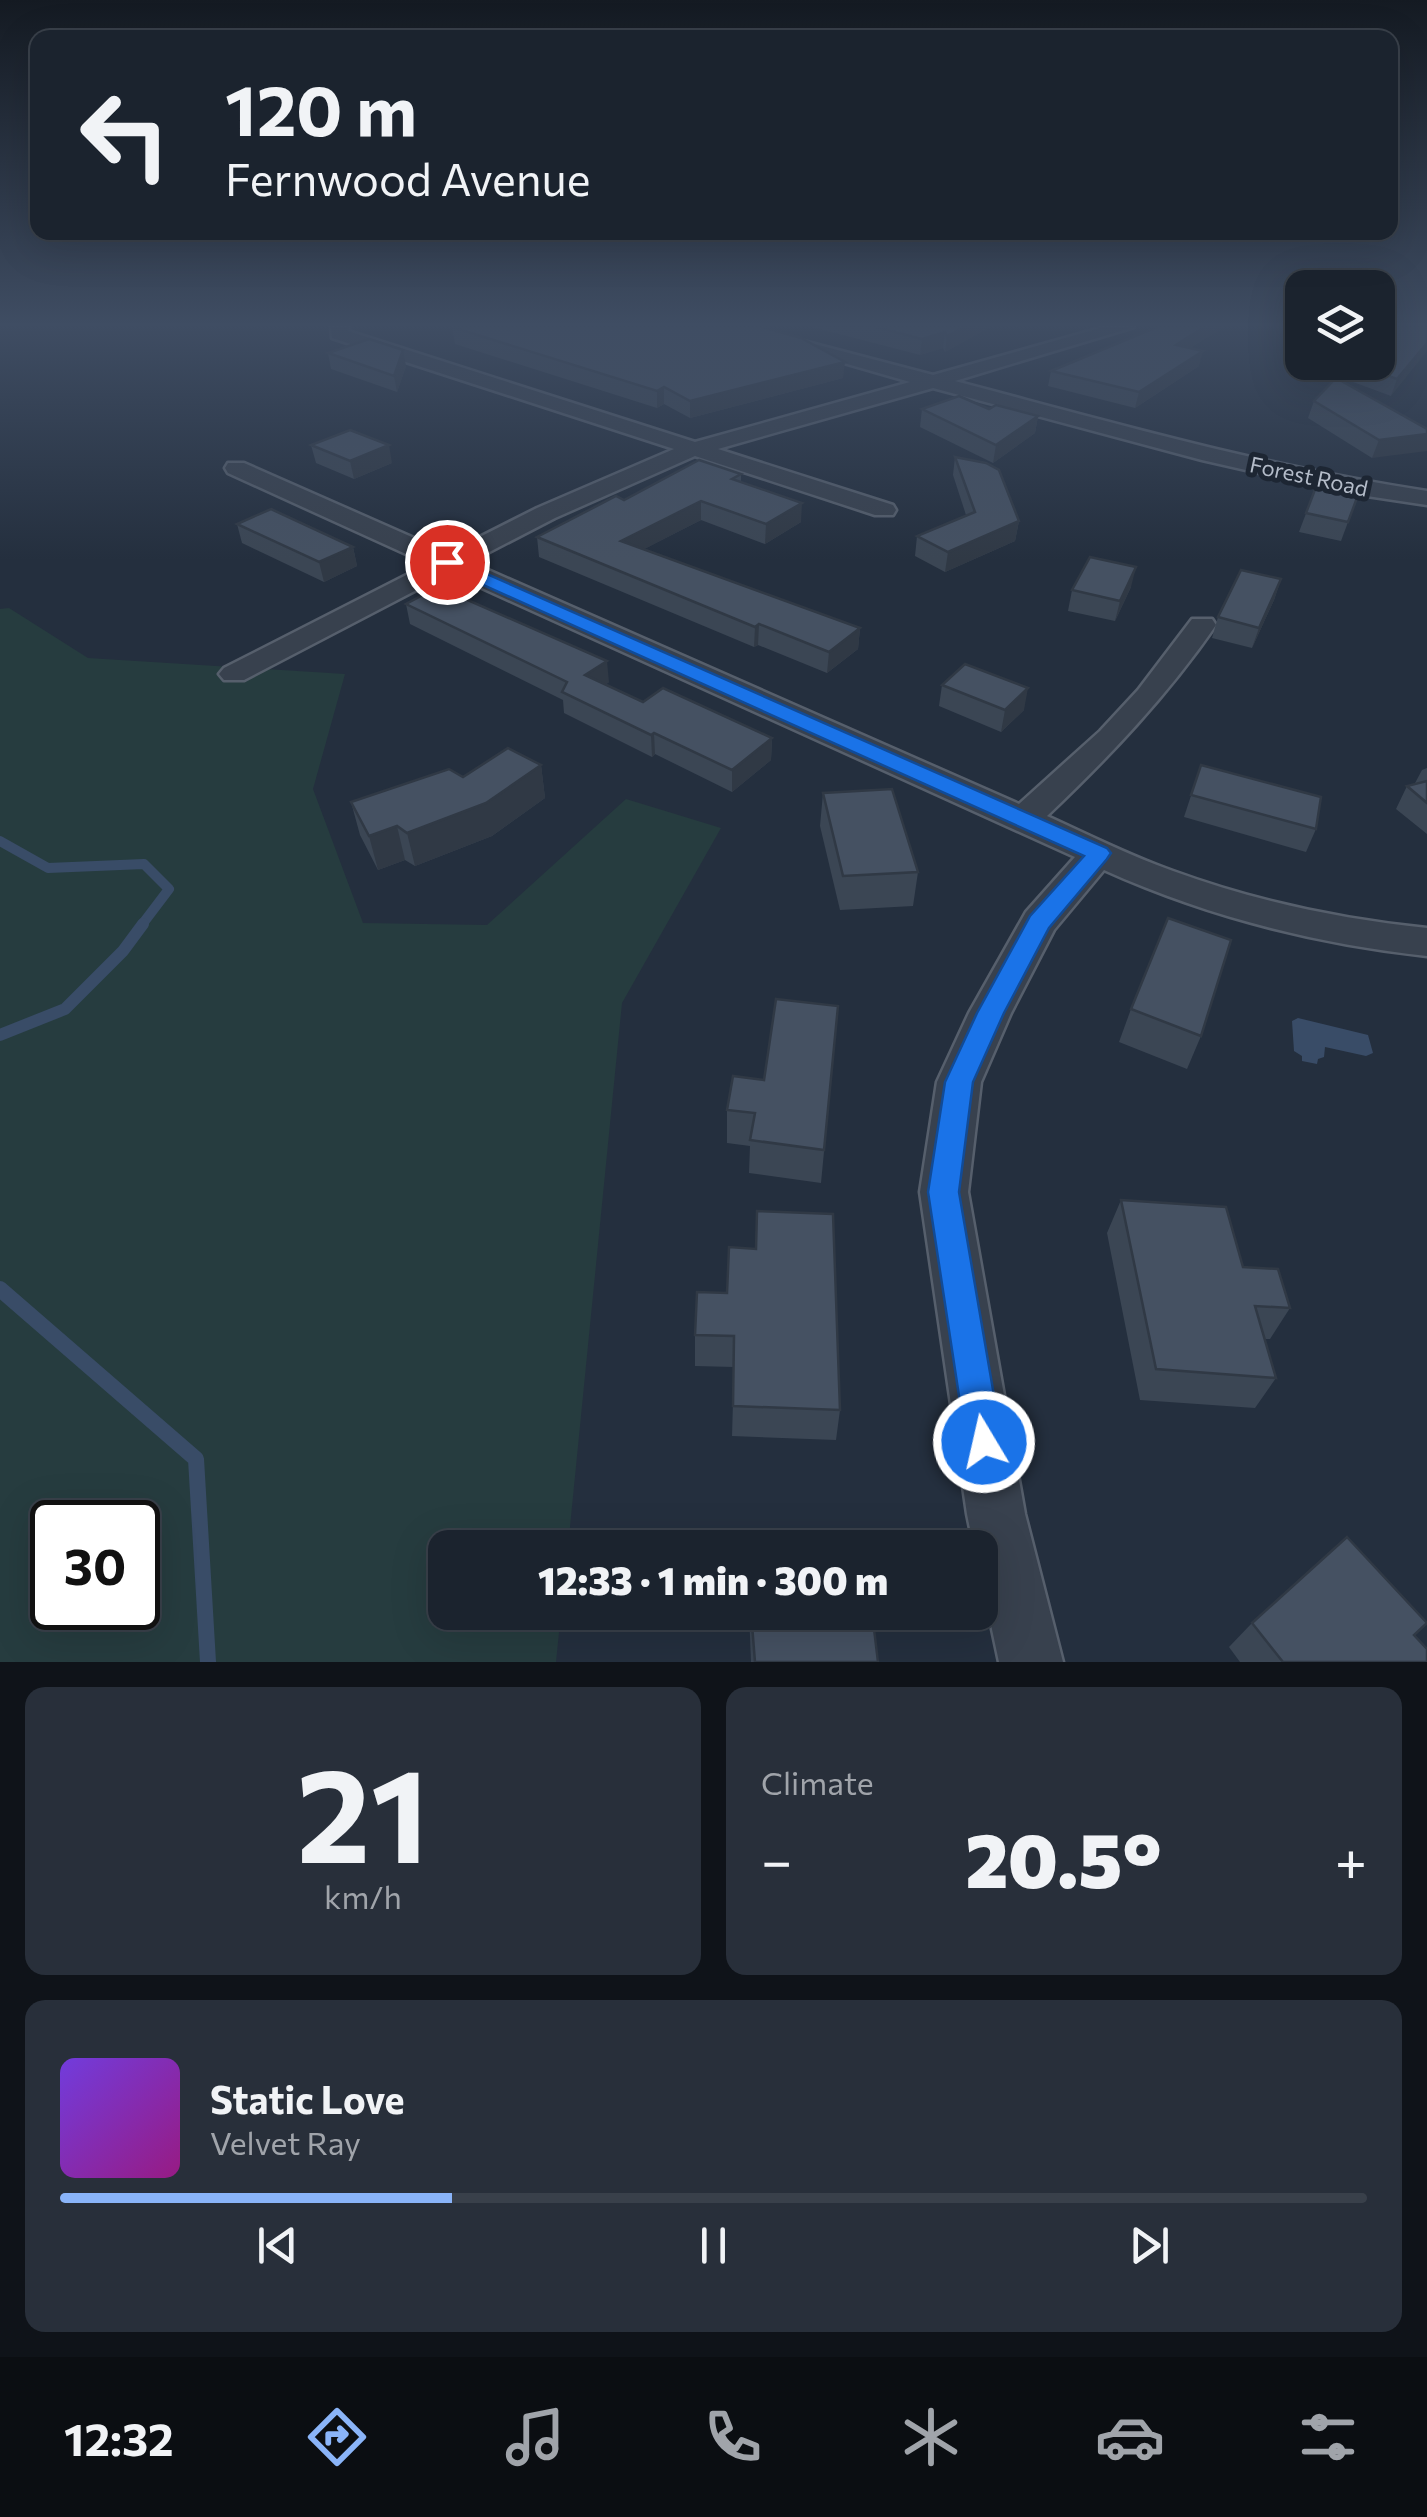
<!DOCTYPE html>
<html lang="en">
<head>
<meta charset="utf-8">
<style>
	:root { --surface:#1b232e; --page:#282f3a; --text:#f1f3f6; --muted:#a0a4aa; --line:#39404a; --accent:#8ab4f8 }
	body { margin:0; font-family:Commissioner,sans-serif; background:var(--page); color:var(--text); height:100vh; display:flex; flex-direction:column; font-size:38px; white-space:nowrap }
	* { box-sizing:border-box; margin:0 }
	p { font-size:32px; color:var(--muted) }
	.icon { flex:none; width:55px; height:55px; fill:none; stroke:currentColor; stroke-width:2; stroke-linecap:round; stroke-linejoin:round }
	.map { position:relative; height:1662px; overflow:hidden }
	.side { display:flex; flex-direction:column; gap:25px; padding:25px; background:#0f1319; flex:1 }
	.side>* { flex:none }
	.hud { position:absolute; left:30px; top:30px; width:1368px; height:210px; border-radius:20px; box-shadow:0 10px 40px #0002,0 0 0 2px var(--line); background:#1b232e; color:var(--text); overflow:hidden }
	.controls { position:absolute; left:1285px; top:270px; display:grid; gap:20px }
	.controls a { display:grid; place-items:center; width:110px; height:110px; border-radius:20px; background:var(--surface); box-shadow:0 10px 40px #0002,0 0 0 2px var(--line); font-size:50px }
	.speed { position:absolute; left:30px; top:1500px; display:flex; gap:20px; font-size:50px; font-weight:700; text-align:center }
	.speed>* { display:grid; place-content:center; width:130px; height:130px; border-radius:50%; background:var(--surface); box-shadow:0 10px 40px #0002,0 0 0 2px var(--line); line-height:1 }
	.speed .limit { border:5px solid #111; border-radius:15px; background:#fff; color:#111 }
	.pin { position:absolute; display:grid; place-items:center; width:85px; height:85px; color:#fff; margin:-42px; border:5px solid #fff; border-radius:50%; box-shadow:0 2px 10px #0007 }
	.me { position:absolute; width:110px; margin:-55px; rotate:351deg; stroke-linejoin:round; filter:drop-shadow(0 0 8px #0008) }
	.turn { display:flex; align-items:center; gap:35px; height:210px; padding:0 30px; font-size:45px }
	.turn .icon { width:130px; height:130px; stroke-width:2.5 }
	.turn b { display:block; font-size:70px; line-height:85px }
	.big { font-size:75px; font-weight:800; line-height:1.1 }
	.side .widget { flex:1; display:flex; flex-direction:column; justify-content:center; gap:15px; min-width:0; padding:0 35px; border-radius:20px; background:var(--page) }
	.side .dial { align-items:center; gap:0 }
	.dial b { font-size:130px; line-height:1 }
	.song { display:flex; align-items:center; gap:30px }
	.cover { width:120px; height:120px; border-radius:15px; background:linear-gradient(135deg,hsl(260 70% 55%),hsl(310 70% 35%)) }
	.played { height:10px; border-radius:5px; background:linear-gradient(90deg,var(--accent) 30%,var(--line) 30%) }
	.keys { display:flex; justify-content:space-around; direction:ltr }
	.heat { display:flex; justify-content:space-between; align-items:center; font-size:55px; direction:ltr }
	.side .tiles { flex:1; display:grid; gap:25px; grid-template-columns:1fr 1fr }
	.widget:last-child { grid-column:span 2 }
	.trip { position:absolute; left:428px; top:1530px; width:570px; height:100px; border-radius:20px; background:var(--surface); box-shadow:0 10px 40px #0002,0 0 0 2px var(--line); font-weight:800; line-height:100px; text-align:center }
	.menu { display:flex; height:160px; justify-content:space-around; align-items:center; background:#0b0e12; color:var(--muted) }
	.menu .icon { width:70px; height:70px }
	.menu .on { color:var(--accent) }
	.menu b { font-size:45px; color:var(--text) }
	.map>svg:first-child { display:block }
	.green { fill:#263c3f; fill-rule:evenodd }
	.water { fill:#394c67 }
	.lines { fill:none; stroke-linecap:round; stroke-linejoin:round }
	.stream-far2 { stroke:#394c67; stroke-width:10 }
	.stream-far1 { stroke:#394c67; stroke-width:12 }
	.stream { stroke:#394c67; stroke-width:16 }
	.minor-casing { stroke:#565f6c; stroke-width:5 }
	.minor { fill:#38414e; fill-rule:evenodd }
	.wall { fill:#3b4654 }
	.shaded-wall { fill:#303945 }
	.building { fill:#455162; stroke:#303945; stroke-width:2.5 }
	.route { fill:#1a73e8; stroke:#114b97; stroke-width:2.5 }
	.labels { text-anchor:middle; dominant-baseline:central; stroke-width:10; stroke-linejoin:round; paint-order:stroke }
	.far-street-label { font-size:22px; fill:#b4bcc9; stroke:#1d2633 }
</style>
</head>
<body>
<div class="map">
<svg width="1427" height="1662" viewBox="0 0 1427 1662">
	<rect width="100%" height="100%" fill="#242f3e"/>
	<path class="green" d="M9,608l79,50 257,16 -32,115 50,134 124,2 139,-126 95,29 -99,175 -54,544 -123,1v64l116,1 -5,49h-556v-1053zM52,1522h86v86h-86z"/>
	<polygon class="water" points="1298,1018 1368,1035 1373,1053 1366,1056 1325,1047 1324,1057 1318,1059 1317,1064 1302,1061 1302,1056 1294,1051 1292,1021"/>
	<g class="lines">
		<polyline class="stream-far2" points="0,841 48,868 144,864 169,889 141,926"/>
		<polyline class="stream-far1" points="0,1035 65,1009 123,951 143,924"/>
		<polyline class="stream" points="0,1289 196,1459 208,1662"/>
		<defs>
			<path id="minor" d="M331,327h18l-1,4 347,111 215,-60 -191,-55h31l183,48 171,-48h30l-179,54c156,41 312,86 472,110v14l-80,-12 -145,-33 -269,-72 -215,61 175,56 3,5 -3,5h-18l-180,-59 -140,62 -85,44 549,242 81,-73 38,-41 54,-71h20l4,6c-50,72 -106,131 -169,191 42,19 83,40 126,55 82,30 167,48 254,57v28c-111,-12 -221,-40 -323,-86l-50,60 -43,83 -30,69 -13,110 57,322 38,148h-64l-19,-89v-25h-6l-7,-34 -47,-322 17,-110 32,-69 57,-101 49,-55 -626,-284 -205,107h-20l-5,-6 5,-6 204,-104 -200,-91 -3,-5 3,-5h16l204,90 89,-45 137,-59 -342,-111z"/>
		</defs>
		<use href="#minor" class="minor-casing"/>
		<use href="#minor" class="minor"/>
	</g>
	<g class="wall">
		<polygon points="452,327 843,378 690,418 664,404 657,408 455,344"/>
		<polygon points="812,327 990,327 945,352 943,348 920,355"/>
		<polygon points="1157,327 1224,327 1190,348 1199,366 1135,408 1048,386 1051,371"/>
		<polygon points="1427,327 1391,396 1345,379 1351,362"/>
		<polygon points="328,353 406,366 397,392 331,369"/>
		<polygon points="1314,401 1427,429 1372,458 1308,418"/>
		<polygon points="922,409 989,409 1038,416 1035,433 993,463 920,427"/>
		<polygon points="311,445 392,463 354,479 316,463"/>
		<polygon points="955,457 1019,521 1015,541 945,572 915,556 917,536 966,515 953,475"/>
		<polygon points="741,474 741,482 801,522 765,544 701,520 644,549 860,628 858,649 827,673 758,645 754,647 539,557 537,537 624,500"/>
		<polygon points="1316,487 1358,495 1341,541 1299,532"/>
		<polygon points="237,524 353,547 357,566 324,582 242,543"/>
		<polygon points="1281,579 1274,600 1252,648 1212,638 1218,617"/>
		<polygon points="1131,587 1115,621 1068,611 1072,590"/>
		<polygon points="406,604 609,682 605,685 643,702 772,738 771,760 732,792 655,754 652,757 564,713 563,700 410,624"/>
		<polygon points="942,685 1024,710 1001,732 939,706"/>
		<polygon points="541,765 545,798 492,836 415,866 405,860 378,870 360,835 351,802 463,777"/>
		<polygon points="1201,765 1316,829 1306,852 1184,817"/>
		<polygon points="1427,768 1427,834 1396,809 1407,786 1414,785 1422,770"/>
		<polygon points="823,793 918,872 913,906 840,910 820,826"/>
		<polygon points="838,1006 821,1183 749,1173 750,1146 727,1143 727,1110 764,1080"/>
		<polygon points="1131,1009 1201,1036 1187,1069 1119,1042"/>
		<polygon points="1121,1200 1243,1267 1290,1308 1270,1339 1265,1339 1276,1378 1255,1408 1140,1400 1107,1233"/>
		<polygon points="757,1211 840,1410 836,1440 732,1436 734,1367 695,1366 695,1335 727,1293 755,1249"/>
		<polygon points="749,1612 872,1612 878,1662 751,1662"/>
		<polygon points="1252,1623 1427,1662 1240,1662 1229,1647"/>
	</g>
	<g class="shaded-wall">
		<polygon points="964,327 990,327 945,352 947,336"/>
		<polygon points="1204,327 1224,327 1172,359 1176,345"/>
		<polygon points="945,332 943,348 920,355 922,339"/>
		<polygon points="1427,343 1427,351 1391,396 1397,379"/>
		<polygon points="403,350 406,366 397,392 394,376"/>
		<polygon points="1203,351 1199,366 1135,408 1139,392"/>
		<polygon points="845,362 843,378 690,418 690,401"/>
		<polygon points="664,387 664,404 657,408 657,391"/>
		<polygon points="1038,416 1035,433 993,463 996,445"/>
		<polygon points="1427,434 1427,451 1372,458 1379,440"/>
		<polygon points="389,445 392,463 354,479 350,461"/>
		<polygon points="701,501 701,520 623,560 621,541"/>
		<polygon points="802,503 801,522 765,544 766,524"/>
		<polygon points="1019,521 1015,541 945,572 948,552"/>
		<polygon points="353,547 357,566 324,582 319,562"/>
		<polygon points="1136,567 1131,587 1115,621 1120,601"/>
		<polygon points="1281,579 1274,600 1252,648 1259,628"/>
		<polygon points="759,624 758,645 754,647 755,627"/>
		<polygon points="860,628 858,649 827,673 829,652"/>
		<polygon points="607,661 609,682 587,697 585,675"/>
		<polygon points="1028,688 1024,710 1001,732 1005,710"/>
		<polygon points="654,733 655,754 652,757 651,735"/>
		<polygon points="772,738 771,760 732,792 732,770"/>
		<polygon points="541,765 545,798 492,836 415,866 407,833"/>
		<polygon points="397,826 405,860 378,870 369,836"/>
	</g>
	<g class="building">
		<polygon points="452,327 762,327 801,338 845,362 690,401 664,387 657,391"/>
		<polygon points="876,327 964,327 947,336 945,332 922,339"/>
		<polygon points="1157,327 1204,327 1176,345 1203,351 1139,392 1051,371"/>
		<polygon points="1385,327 1427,327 1427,343 1397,379 1351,363 1378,362 1378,335"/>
		<polygon points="369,339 403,350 394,376 328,353"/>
		<polygon points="1336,378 1427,429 1427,434 1379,440 1314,401"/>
		<polygon points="959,396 989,409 996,405 1038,416 996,445 922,409"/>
		<polygon points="350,430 389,445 350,461 311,445"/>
		<polygon points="955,457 986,463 999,470 1019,521 948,552 917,536 975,512"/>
		<polygon points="699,460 741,474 732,479 802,503 766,524 701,501 621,541 860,628 829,652 759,624 755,627 537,537 616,496 624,500"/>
		<polygon points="1316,487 1358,495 1348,522 1306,513"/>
		<polygon points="271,509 353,547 319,562 237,524"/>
		<polygon points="1090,557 1136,567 1120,601 1072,590"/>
		<polygon points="1241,570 1281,579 1259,628 1218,617"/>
		<polygon points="438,587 607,661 585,675 643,702 663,688 772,738 732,770 654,733 651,735 562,692 567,682 406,604"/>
		<polygon points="965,664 1028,688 1005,710 942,685"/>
		<polygon points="508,748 541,765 486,803 407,833 397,826 369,836 351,802 449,769 463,777"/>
		<polygon points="1201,765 1321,797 1316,829 1191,795"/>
		<polygon points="1427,781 1427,803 1407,786"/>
		<polygon points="892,789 918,872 843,876 823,793"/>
		<polygon points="1168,918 1231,940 1201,1036 1131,1009"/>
		<polygon points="776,999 838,1006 824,1150 750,1140 755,1113 727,1110 733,1076 764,1080"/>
		<polygon points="1121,1200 1226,1207 1243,1267 1278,1269 1290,1308 1255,1306 1276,1378 1156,1369"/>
		<polygon points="757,1211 833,1214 840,1410 733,1406 734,1336 695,1335 697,1292 727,1293 729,1247 756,1249"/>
		<polygon points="1347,1537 1427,1623 1414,1635 1427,1649 1427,1662 1283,1662 1252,1623"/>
		<polygon points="751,1612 872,1612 878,1662 755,1662"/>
	</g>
	<linearGradient id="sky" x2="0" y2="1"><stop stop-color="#141a22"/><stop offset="0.58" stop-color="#3f4d63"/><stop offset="1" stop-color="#3f4d63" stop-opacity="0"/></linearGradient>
	<rect width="1427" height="560" fill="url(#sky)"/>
	<polygon class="route" points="441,559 453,559 1107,848 1111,853 1107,859 1049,928 1004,1013 973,1082 959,1192 1002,1442 997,1455 984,1461 971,1455 966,1442 928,1192 945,1082 977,1013 1030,916 1084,856 441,566"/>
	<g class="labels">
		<g class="far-street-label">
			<text transform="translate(1309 476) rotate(12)">Forest Road</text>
		</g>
	</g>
</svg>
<div class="controls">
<a><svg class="icon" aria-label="layers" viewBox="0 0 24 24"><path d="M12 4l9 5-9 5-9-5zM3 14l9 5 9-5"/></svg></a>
</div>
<div class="speed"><div class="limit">30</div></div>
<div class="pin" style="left:447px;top:562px;background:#d93025"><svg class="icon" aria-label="arrive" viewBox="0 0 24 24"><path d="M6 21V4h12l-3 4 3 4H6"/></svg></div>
<svg class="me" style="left:984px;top:1442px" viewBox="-20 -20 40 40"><circle r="17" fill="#1a73e8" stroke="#fff" stroke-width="3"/><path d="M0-11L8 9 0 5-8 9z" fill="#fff"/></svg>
<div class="trip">12:33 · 1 min · 300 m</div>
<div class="hud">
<div class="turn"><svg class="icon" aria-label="left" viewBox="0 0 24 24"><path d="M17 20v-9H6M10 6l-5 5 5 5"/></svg><div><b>120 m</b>Fernwood Avenue</div></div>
</div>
</div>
<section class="side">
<div class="tiles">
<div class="widget dial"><b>21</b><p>km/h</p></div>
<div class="widget"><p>Climate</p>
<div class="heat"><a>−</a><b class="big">20.5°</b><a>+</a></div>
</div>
<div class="widget">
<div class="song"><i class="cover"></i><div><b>Static Love</b><p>Velvet Ray</p></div></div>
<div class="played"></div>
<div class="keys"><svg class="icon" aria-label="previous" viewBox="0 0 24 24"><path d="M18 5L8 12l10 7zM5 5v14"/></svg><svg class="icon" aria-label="pause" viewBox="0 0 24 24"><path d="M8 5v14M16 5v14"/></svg><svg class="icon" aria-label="next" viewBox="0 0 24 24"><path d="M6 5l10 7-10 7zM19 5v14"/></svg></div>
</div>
</div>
</section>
<nav class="menu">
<b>12:32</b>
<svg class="icon on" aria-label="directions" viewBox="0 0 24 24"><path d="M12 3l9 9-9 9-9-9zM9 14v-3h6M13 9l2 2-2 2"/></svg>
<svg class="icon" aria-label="music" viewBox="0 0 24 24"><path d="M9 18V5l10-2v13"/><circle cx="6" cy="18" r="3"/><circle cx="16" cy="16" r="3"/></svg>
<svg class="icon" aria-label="phone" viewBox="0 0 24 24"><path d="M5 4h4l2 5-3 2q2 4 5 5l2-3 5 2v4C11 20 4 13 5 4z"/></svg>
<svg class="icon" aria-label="climate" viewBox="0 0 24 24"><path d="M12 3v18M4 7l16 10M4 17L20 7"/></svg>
<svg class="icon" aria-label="car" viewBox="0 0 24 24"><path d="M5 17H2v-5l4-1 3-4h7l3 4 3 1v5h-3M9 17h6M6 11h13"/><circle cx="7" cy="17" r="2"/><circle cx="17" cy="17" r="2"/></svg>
<svg class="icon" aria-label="filters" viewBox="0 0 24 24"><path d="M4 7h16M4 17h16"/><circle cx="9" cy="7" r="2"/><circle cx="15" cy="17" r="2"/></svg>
</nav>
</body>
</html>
